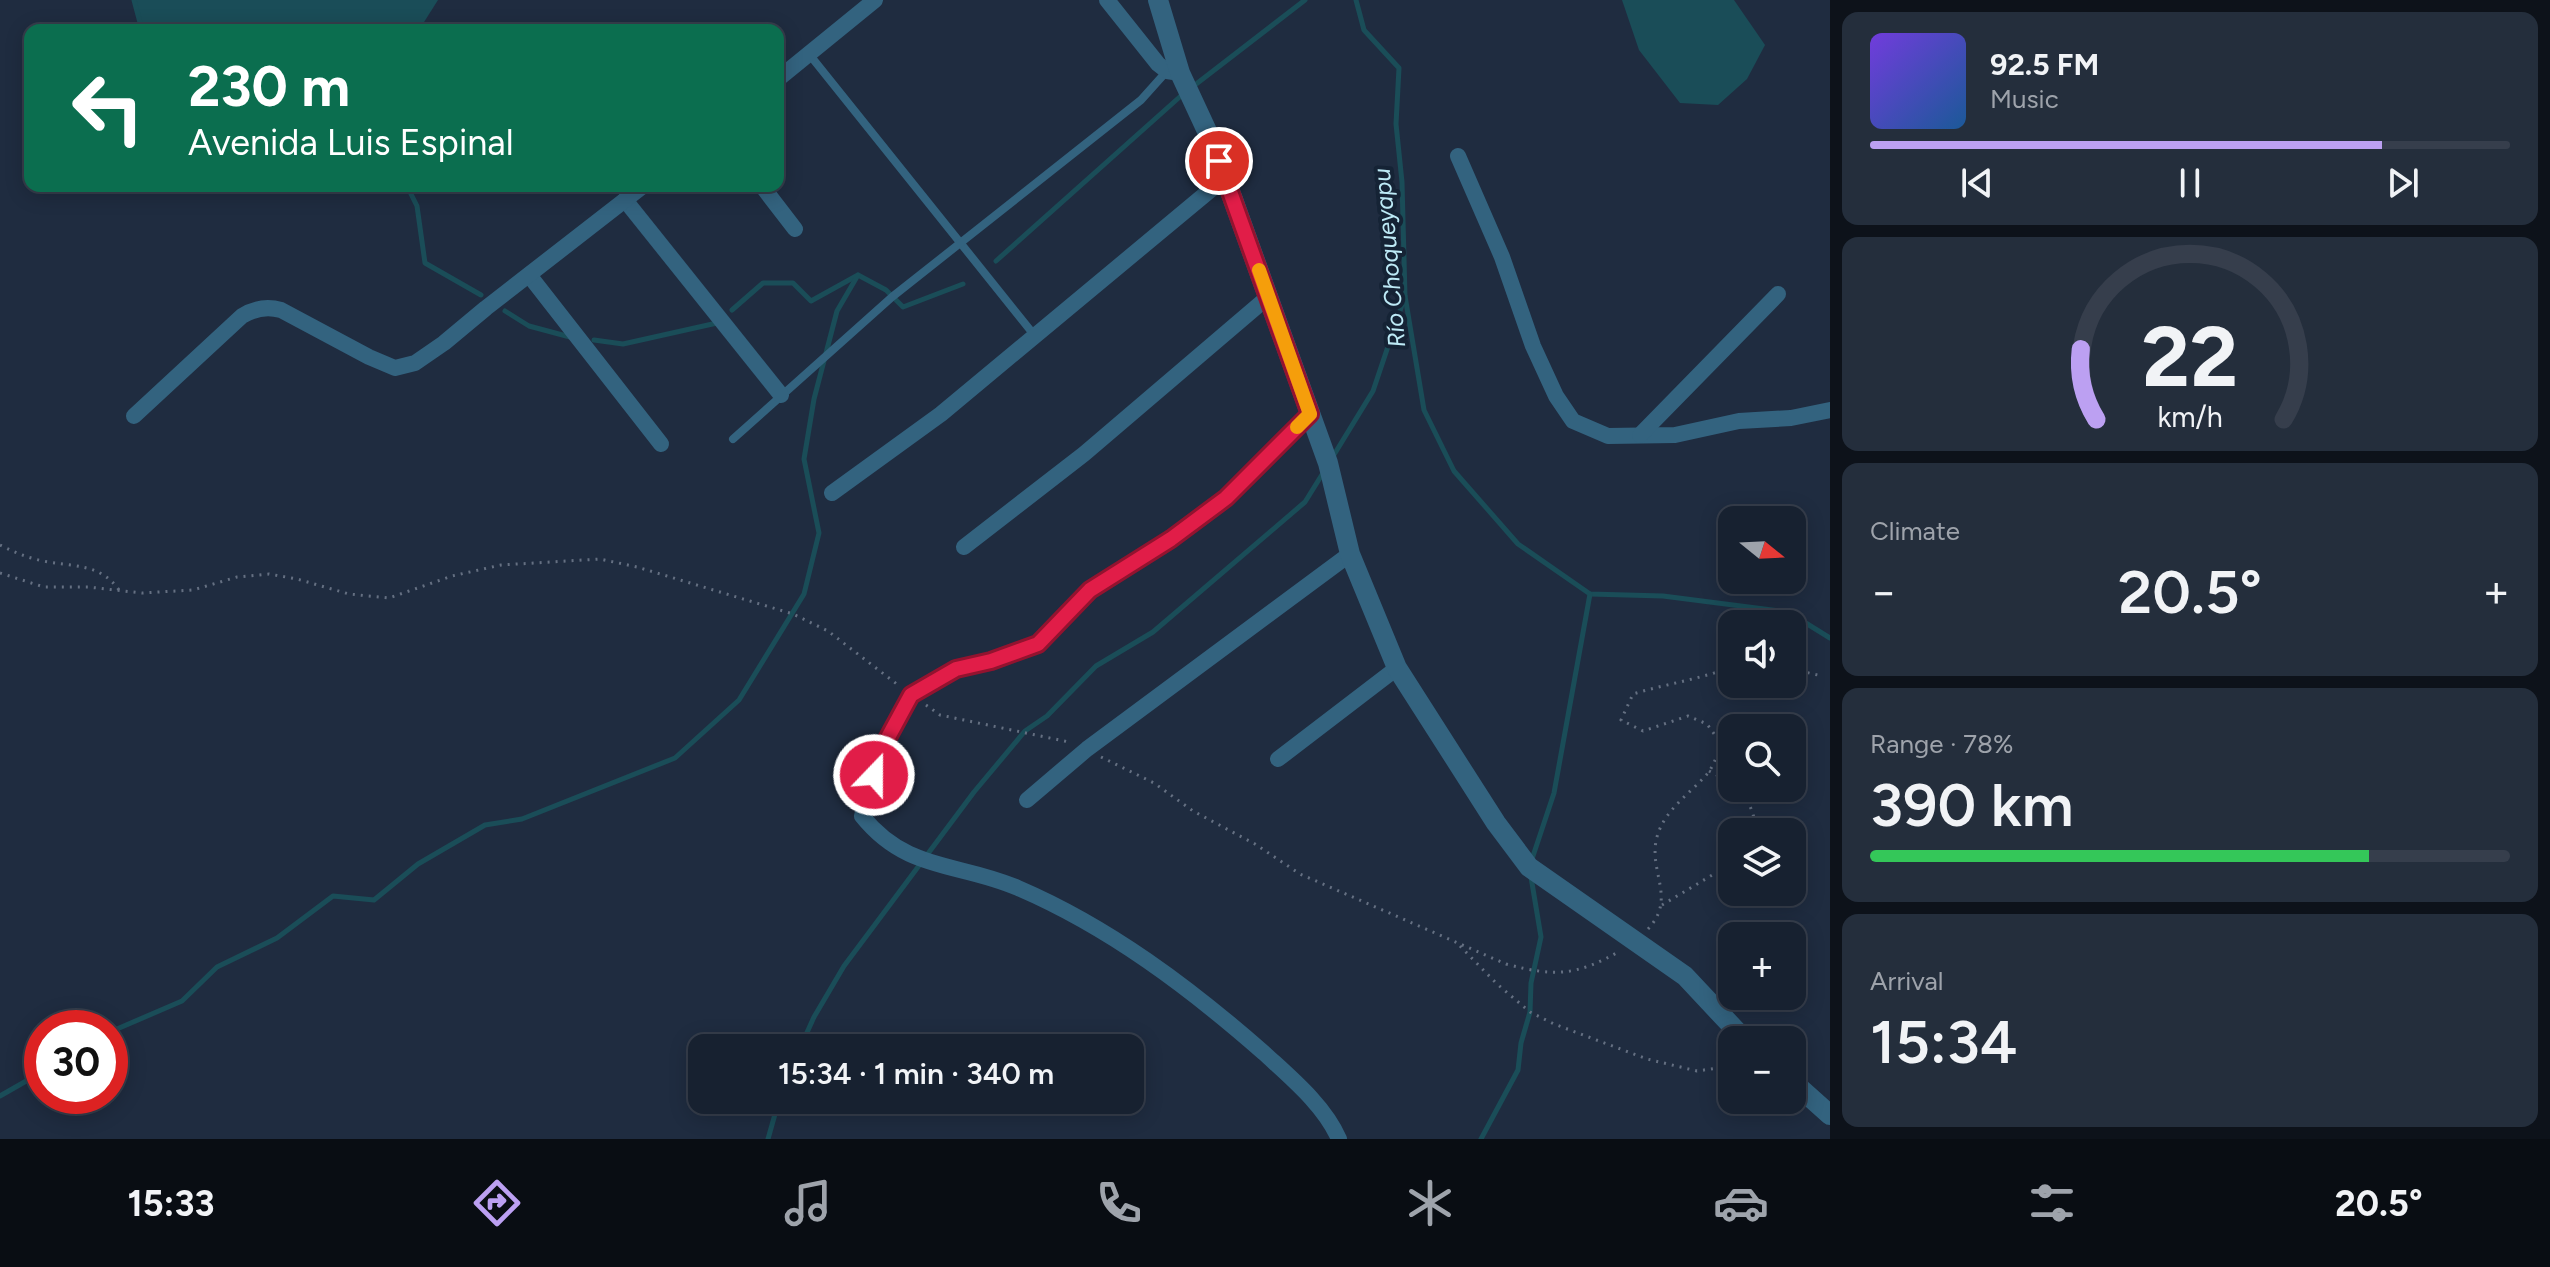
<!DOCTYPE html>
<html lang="en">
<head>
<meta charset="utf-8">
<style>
	:root { --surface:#172130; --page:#242e3c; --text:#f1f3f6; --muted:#9ea3ab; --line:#363e4c; --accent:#bca0f2 }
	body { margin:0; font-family:Figtree,sans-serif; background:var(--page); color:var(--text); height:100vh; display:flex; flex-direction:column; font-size:30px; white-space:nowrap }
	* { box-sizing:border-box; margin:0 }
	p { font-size:26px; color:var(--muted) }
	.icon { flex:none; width:44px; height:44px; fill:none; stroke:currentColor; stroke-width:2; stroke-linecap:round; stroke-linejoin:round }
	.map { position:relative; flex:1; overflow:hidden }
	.sheet { display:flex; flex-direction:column; gap:12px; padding:12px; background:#0d121a; width:720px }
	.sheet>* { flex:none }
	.banner { position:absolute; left:24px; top:24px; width:760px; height:168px; border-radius:16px; box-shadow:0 4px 20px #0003,0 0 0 2px var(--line); background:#0b6e4f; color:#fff; overflow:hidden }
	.needle { width:52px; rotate:108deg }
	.tools { position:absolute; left:1718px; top:506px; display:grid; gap:16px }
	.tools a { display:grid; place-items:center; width:88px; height:88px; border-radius:16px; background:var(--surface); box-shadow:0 4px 20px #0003,0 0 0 2px var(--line); font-size:40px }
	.speed { position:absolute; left:24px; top:1010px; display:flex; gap:16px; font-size:40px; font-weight:700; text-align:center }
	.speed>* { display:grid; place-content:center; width:104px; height:104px; border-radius:50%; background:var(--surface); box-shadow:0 4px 20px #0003,0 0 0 2px var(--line); line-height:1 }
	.speed .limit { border:12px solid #d22; background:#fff; color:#111 }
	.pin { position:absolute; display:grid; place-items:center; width:68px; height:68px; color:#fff; margin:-34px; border:4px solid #fff; border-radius:50%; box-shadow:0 2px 8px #0007 }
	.me { position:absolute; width:88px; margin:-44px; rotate:22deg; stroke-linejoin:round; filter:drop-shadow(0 0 6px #0008) }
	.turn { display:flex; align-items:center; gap:28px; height:168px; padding:0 32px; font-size:36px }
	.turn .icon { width:104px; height:104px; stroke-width:2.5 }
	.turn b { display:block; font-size:56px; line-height:68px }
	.big { font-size:60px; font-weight:600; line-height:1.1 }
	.sheet .tile { flex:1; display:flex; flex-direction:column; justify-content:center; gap:12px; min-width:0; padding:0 28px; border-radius:16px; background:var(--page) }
	.sheet .dial { align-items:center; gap:0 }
	.dial svg { height:208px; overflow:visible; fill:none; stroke:var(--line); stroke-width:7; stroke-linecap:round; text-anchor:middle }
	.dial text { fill:var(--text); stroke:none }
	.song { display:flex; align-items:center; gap:24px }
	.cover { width:96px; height:96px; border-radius:12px; background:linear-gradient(135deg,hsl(260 70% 55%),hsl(210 70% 35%)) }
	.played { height:8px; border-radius:4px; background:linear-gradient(90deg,var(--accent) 80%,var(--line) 80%) }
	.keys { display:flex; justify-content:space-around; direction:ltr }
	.heat { display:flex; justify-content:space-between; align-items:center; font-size:44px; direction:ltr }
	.charge { height:12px; border-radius:6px; background:linear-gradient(90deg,#34c759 78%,var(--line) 0) }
	.trip { position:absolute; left:688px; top:1034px; width:456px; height:80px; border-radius:16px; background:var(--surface); box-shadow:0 4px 20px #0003,0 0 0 2px var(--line); font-weight:600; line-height:80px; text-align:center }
	.tab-bar { display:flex; height:128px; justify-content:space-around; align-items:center; background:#090d13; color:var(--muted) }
	.tab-bar .icon { width:56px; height:56px }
	.tab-bar .current { color:var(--accent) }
	.tab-bar b { font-size:36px; color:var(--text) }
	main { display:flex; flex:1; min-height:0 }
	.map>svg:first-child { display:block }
	.water { fill:#1a4d58 }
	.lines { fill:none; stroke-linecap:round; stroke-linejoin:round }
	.stream { stroke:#1a4d58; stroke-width:5 }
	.path { stroke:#657082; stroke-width:3; stroke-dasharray:2 6; stroke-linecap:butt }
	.service { stroke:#33637f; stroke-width:8 }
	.minor { stroke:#33637f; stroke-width:16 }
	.tertiary { stroke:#33637f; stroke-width:20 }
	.route-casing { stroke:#92132f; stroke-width:20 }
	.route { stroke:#e11d48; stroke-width:14 }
	.slow { stroke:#f59e0b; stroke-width:14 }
	.labels { text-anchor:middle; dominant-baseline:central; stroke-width:8; stroke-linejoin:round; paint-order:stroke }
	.water-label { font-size:24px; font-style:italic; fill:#bdeaf6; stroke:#152335 }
</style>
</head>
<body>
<main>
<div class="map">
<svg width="1830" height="1139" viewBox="0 0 1830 1139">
	<rect width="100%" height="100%" fill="#1f2c40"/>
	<g class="water">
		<polygon points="134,0 438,0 419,30 142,30"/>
		<polygon points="1622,0 1734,0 1765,45 1747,79 1718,105 1680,103 1639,50"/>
	</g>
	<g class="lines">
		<g class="stream">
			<polyline points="134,0 142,30"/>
			<polyline points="1356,0 1364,30 1399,68 1396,124 1402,182 1405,296 1424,410 1454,471 1518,544 1590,594 1663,596 1788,612 1830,638"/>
			<polyline points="1191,88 1305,0"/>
			<polyline points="407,186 417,206 425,263 481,295"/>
			<polyline points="996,261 1183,94"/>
			<polyline points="732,310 763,283 793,283 811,301 858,275 886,290 903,307 963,284"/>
			<polyline points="505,311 529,326 570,337"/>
			<polyline points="594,340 623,344 717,323"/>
			<polyline points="1332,458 1373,391 1405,296"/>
			<polyline points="1532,859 1554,793 1590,594"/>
			<polyline points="110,1032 182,1001 217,967 277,938 333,896 374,900 418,864 485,825 522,819 675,758 739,700 804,594 819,533 804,459 814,399 837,311 858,275"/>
			<polyline points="800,1048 814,1017 844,966 974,792 1025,731 1047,716 1096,666 1153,632 1305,502 1323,473"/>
			<polyline points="0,1096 42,1072"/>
			<polyline points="768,1139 779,1100"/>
			<polyline points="1481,1139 1518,1070 1521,1043 1530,1012 1531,983 1541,937 1531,877"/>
		</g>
		<g class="path">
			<path d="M0,545c14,7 28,13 43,16 30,6 57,2 76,29"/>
			<polyline points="0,573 44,587 88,587 142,593 193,590 237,577 269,574 297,579 349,594 389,598 452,576 501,565 600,559 637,567 793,614 828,631 898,685"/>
			<polyline points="1792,669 1822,676"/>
			<polyline points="926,705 940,715 1069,742"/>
			<path d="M1101,757l53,26 39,28 62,33 45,30 206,90c48,13 70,12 114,-13"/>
			<polyline points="1709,771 1732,783"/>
			<path d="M1736,788c11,11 23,28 16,44"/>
			<polyline points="1662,905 1719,871 1732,859"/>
			<path d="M1648,929c28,-30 2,-55 8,-88 6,-30 33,-46 52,-68 6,-8 9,-19 14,-28l-15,-21 -19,-8 -45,15 -22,-11 12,-26c33,-10 67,-15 99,-27"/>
			<polyline points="1460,946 1497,984 1530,1012 1554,1024 1647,1059 1697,1071 1732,1066"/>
		</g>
		<g class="service">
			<polyline points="809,54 1035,336"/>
			<polyline points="733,439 892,297 1141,100 1167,71"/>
		</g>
		<g class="minor">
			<polyline points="1107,0 1158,64 1167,71 1180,73"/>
			<polyline points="778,79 875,0"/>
			<polyline points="1458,156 1502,257 1533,346 1556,396 1573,421 1608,436 1675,435 1739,421 1791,418 1830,410"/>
			<polyline points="762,186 795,229"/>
			<polyline points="625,200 781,395"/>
			<polyline points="529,275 661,444"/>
			<path d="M1310,414l-84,84 -55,41 -81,51 -52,54 -47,17 -35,8 -45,26 -32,59 -17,62c45,56 96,46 156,72 91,39 172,100 246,165 27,25 60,52 75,86"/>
			<path d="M134,416l108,-100c13,-8 25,-10 39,-6l88,47 26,11 20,-5 29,-20 42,-35 157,-122"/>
			<polyline points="1640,435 1778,294"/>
			<polyline points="832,493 941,414 1226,177"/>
			<polyline points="964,547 1084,454 1268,297"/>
			<polyline points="1278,759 1397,668"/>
			<polyline points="1027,800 1087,749 1350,554"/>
		</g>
		<g class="tertiary">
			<polyline points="1158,0 1180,73 1213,144 1328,463 1350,554 1397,668 1496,823 1529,867 1685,976 1745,1040"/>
			<polyline points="1792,1081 1830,1115"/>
		</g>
	</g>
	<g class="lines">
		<defs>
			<polyline id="route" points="874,775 879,754 911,695 956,669 991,661 1038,644 1090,590 1171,539 1226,498 1310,414 1219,161"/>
		</defs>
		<use href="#route" class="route-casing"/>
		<use href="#route" class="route"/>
		<polyline class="slow" points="1259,270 1310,414 1297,427"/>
	</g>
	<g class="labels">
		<g class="water-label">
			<text transform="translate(1389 258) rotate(-95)">Río Choqueyapu</text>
		</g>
	</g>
</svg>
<div class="tools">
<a><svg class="needle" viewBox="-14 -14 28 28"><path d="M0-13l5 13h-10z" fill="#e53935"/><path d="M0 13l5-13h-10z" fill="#9ea3ab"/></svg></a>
<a><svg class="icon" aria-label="sound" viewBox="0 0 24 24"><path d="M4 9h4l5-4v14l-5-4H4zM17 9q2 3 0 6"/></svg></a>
<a><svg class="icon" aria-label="search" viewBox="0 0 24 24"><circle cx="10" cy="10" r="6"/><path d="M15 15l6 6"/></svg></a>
<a><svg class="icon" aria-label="layers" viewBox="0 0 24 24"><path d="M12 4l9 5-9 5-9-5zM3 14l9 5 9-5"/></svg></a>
<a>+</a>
<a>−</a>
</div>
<div class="speed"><div class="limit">30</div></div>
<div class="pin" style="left:1219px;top:161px;background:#d93025"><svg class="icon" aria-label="arrive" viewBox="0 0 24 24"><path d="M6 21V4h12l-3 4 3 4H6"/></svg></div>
<svg class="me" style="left:874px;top:775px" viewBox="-20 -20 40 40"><circle r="17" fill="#e11d48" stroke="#fff" stroke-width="3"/><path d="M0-11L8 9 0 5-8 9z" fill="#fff"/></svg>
<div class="trip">15:34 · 1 min · 340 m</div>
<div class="banner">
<div class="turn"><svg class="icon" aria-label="left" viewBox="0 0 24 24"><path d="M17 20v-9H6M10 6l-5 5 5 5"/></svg><div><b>230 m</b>Avenida Luis Espinal</div></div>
</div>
</div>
<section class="sheet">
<div class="tile">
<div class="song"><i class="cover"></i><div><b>92.5 FM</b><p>Music</p></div></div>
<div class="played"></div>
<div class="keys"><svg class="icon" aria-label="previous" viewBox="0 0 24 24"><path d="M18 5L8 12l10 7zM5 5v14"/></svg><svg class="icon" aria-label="pause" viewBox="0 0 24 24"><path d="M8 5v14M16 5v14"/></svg><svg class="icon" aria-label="next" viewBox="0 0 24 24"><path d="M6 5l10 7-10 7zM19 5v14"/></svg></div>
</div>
<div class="tile dial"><svg viewBox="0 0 100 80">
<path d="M14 69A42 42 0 1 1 86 69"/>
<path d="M14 69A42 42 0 0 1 8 42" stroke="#bca0f2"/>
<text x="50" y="56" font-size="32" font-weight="700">22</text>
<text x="50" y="72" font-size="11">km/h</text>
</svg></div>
<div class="tile"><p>Climate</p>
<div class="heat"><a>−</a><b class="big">20.5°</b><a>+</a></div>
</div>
<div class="tile"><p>Range · 78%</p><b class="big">390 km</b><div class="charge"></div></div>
<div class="tile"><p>Arrival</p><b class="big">15:34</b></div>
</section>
</main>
<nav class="tab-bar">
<b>15:33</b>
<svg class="icon current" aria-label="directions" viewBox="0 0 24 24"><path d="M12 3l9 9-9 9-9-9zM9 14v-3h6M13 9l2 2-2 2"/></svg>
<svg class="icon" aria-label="music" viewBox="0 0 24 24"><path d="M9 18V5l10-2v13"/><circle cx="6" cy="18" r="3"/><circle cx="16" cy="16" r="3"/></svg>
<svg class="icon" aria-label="phone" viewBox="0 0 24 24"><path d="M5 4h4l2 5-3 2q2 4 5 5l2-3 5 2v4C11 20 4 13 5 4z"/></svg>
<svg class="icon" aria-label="climate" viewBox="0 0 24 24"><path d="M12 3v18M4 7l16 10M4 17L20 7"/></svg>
<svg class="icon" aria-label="car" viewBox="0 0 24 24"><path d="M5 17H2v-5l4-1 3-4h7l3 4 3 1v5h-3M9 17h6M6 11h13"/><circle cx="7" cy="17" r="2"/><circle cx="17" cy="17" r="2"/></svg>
<svg class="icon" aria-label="filters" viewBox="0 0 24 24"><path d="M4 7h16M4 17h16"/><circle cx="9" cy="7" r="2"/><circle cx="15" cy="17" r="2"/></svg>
<b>20.5°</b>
</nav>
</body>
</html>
